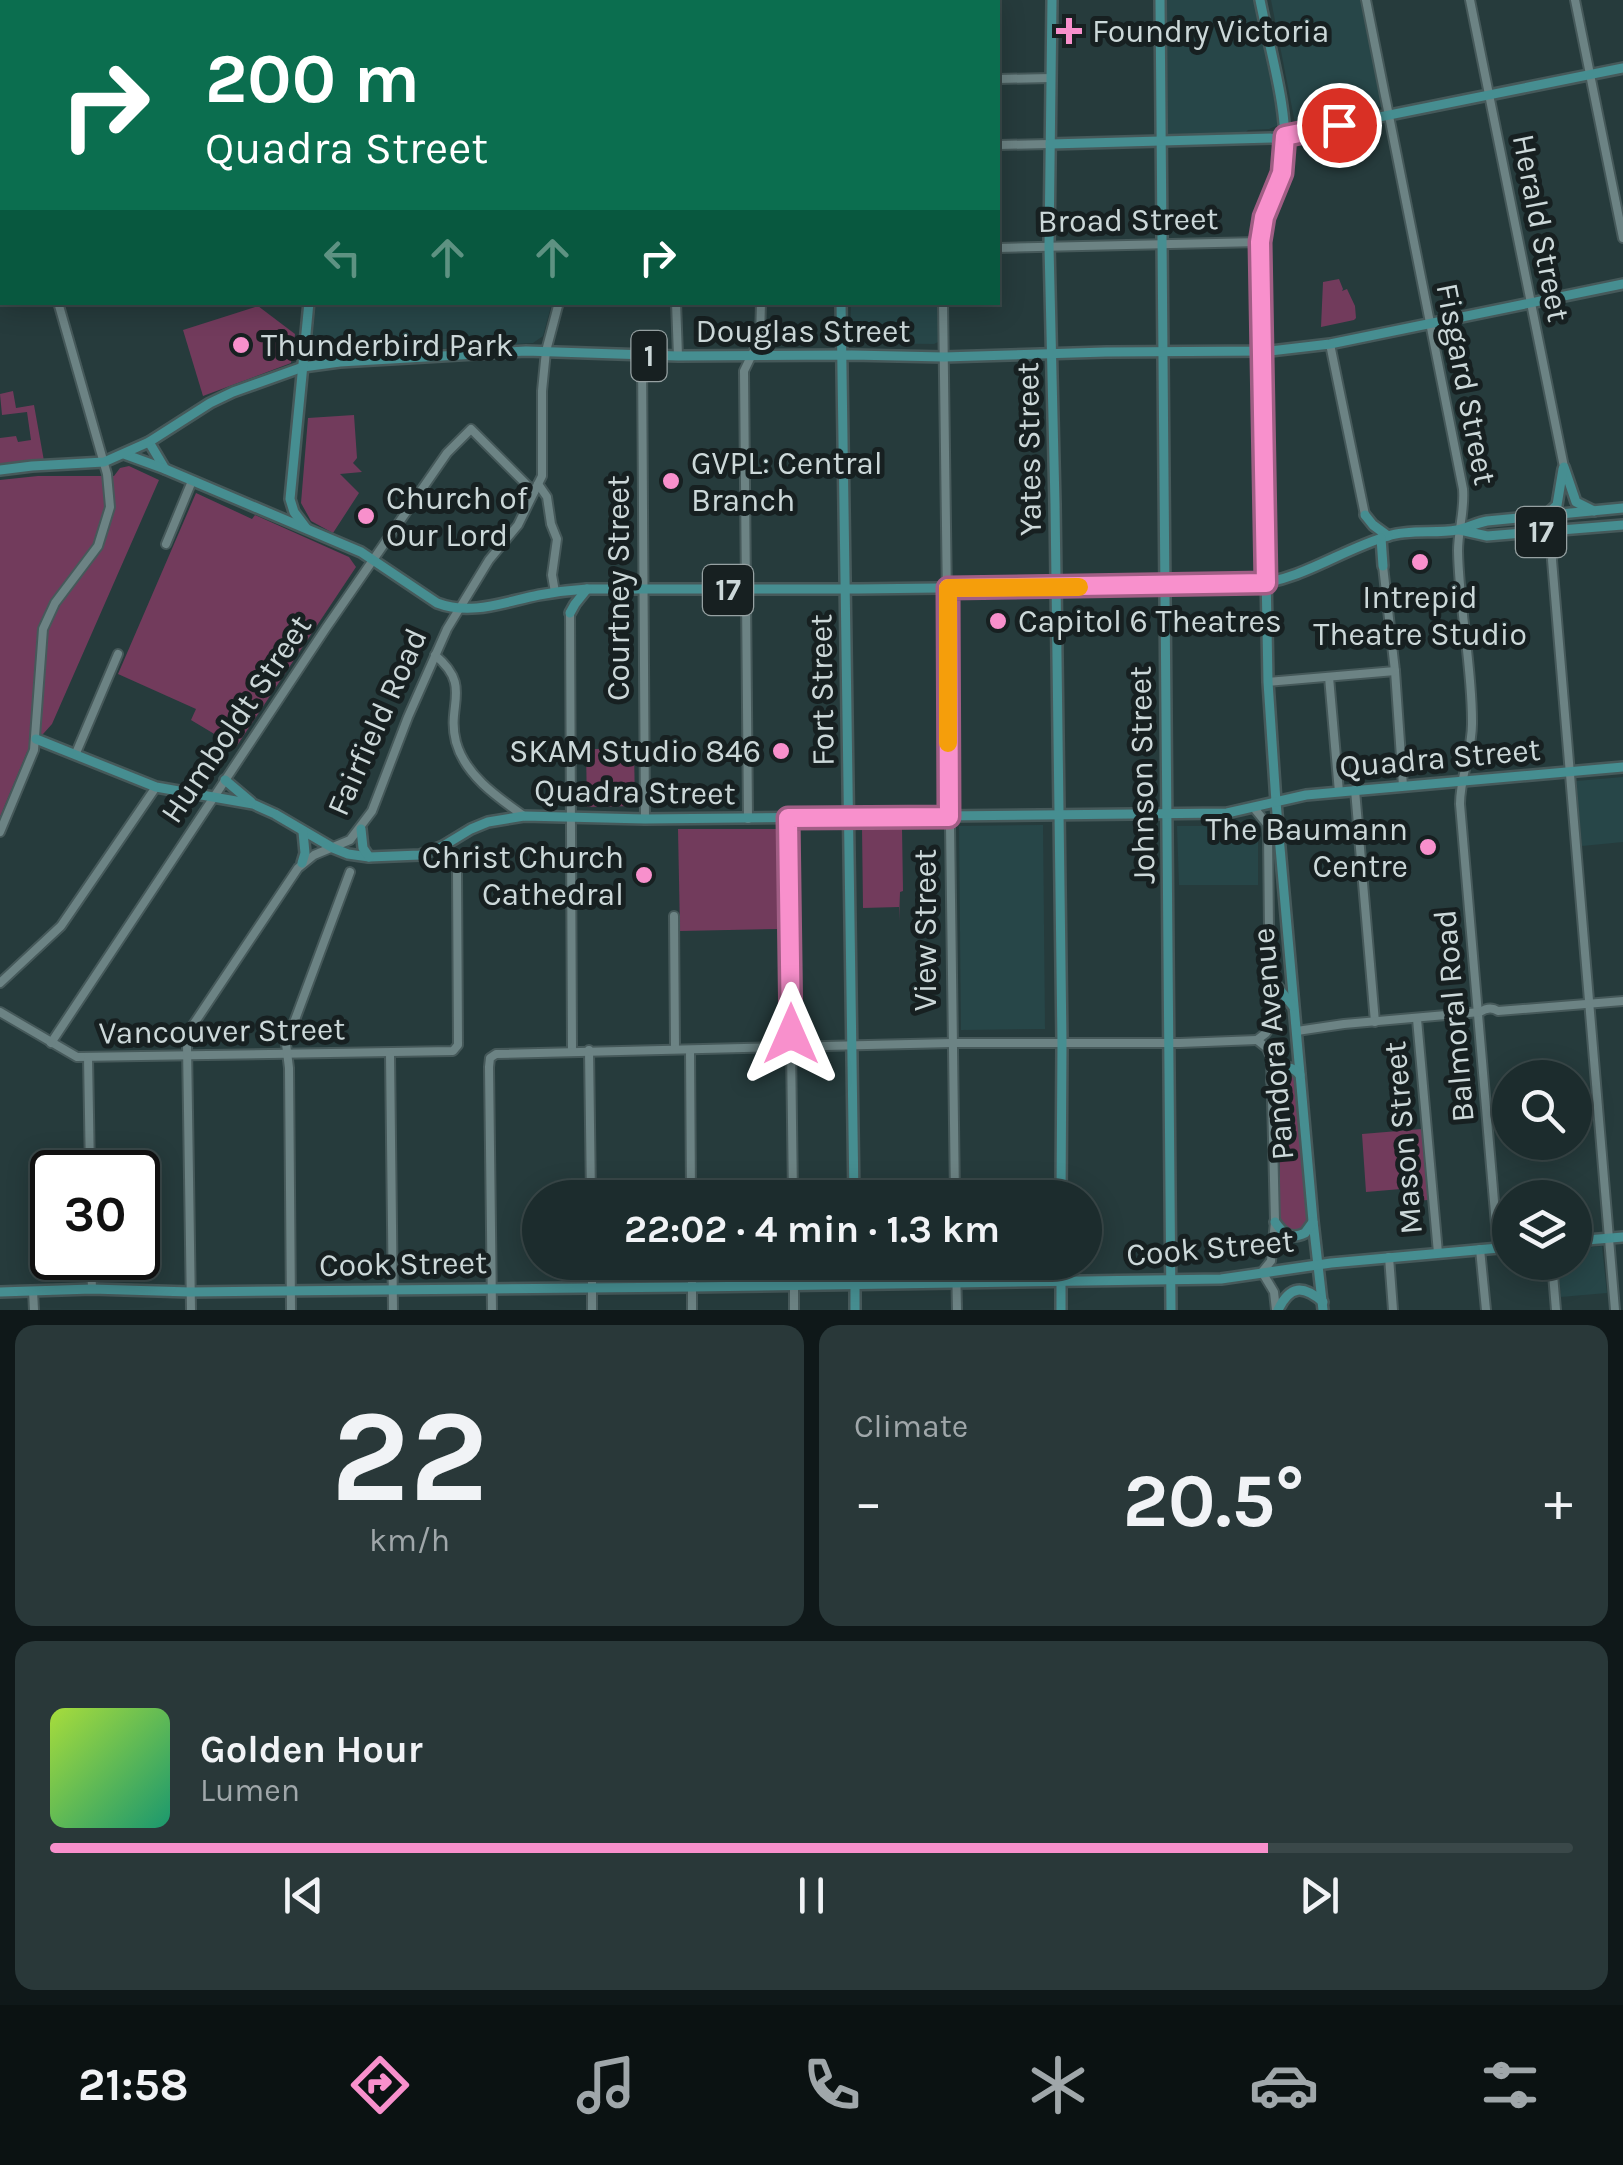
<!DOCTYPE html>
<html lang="en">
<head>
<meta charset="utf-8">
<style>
	:root { --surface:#1c2c2d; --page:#293839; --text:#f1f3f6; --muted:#a0a7aa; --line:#3a4849; --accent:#f890cc }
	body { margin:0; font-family:Karla,sans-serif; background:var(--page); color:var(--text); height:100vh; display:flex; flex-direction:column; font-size:38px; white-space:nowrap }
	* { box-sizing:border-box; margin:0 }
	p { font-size:32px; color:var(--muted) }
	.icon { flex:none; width:55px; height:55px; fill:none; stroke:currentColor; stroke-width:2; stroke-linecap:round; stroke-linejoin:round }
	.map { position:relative; height:1310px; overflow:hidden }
	.panel { display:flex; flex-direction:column; gap:15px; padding:15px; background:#0f1819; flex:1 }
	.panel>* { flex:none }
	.top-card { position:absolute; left:0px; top:0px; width:1000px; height:305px; box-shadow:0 5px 25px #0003,0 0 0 2px var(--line); background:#0b6e4f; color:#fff; overflow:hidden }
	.controls { position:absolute; left:1492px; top:1060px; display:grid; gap:20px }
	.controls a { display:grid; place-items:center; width:100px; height:100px; border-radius:50%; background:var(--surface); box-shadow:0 5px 25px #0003,0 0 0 2px var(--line); font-size:50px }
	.speed { position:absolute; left:30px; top:1150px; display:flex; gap:20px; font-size:50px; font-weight:700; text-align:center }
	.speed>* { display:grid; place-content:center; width:130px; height:130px; border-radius:50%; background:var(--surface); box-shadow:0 5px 25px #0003,0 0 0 2px var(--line); line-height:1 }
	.speed .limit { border:5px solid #111; border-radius:15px; background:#fff; color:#111 }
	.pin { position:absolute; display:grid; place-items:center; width:85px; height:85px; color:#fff; margin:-42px; border:5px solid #fff; border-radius:50%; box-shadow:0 2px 10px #0007 }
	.me { position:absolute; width:110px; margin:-55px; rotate:0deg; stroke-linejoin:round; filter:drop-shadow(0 0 8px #0008) }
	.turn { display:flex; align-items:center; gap:35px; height:210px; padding:0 40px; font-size:45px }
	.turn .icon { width:130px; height:130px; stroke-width:2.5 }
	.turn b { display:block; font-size:70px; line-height:85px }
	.lanes { display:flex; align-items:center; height:95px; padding:0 40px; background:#0003; justify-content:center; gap:50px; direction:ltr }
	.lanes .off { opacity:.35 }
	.big { font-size:75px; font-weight:700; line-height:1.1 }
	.panel .tile { flex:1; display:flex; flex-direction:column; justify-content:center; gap:15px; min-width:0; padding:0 35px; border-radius:20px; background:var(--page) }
	.panel .dial { align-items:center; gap:0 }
	.dial b { font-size:130px; line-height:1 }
	.song { display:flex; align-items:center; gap:30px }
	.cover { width:120px; height:120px; border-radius:15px; background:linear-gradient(135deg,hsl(80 70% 55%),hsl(160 70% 35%)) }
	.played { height:10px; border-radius:5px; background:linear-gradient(90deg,var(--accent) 80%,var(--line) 80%) }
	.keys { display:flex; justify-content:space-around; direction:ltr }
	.heat { display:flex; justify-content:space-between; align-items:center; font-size:55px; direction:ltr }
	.panel .tiles { flex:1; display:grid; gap:15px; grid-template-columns:1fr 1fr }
	.tile:last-child { grid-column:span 2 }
	.trip { position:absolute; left:522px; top:1180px; width:580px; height:100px; border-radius:50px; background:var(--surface); box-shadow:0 5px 25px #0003,0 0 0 2px var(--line); font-weight:700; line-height:100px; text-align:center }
	.dock { display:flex; height:160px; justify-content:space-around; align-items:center; background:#0b1212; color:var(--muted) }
	.dock .icon { width:70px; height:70px }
	.dock .current { color:var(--accent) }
	.dock b { font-size:45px; color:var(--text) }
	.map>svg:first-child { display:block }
	.built { fill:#274648 }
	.green { fill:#723b5c }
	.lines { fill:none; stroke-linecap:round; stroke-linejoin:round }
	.ferry { stroke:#feb7de; stroke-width:2.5; stroke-dasharray:12 10; stroke-linecap:butt }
	.minor-casing { stroke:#46595a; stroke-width:12 }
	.major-casing { stroke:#46595a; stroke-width:14 }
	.minor { stroke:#6c8384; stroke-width:8 }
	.major { stroke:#468e91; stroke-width:9 }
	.route-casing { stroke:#a15e85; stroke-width:25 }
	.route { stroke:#f890cc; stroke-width:18 }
	.slow { stroke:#f59e0b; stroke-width:18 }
	.poi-dot { fill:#f890cc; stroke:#172021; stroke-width:4 }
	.labels { text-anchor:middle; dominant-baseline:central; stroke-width:10; stroke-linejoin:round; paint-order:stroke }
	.shield { fill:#172021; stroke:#96a1a2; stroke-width:2.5 }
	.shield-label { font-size:30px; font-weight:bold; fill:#ccd8d9 }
	.poi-label { font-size:32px; fill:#ccd8d9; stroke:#172021; text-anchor:start }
	.street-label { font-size:32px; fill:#ccd8d9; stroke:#172021 }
</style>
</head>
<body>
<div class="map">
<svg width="1623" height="1310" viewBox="0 0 1623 1310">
	<rect width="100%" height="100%" fill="#263b3c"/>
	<g class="built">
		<polygon points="1166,0 1254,0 1261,20 1261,31 1279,125 1269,129 1248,130 1245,133 1168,134 1167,48 1164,45 1163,38 1166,34"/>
		<polygon points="1271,0 1360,0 1381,97 1381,107 1295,123"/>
		<polygon points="316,303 552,303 543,336 533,343 436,349 429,346 397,348 387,352 371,353 363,350 320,353 317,351 312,344"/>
		<polygon points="851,303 938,303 940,341 934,344 850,343"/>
		<polygon points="1623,777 1623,842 1582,846 1576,781"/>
		<polygon points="1043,825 1045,1029 961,1030 959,826"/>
		<polygon points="1177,826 1258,826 1258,885 1179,885"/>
		<polygon points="1602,1246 1607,1293 1561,1297 1558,1263 1575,1262 1575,1249"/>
	</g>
	<g class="green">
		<polygon points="1339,279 1343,289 1342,291 1347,289 1355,306 1356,318 1354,320 1321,327 1323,282"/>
		<polygon points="258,306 295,334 291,363 203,396 183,330"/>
		<polygon points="13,391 16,408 34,405 44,461 0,465 0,438 16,436 18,442 31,440 27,412 2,415 0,394"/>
		<polygon points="354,415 357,458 353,463 362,472 340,474 359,493 333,533 311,521 301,503 308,418"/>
		<polygon points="129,466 159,480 52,724 27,752 0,817 0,480 38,476 114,476 120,468"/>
		<polygon points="196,493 252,519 255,515 349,557 356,567 236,747 191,720 196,709 118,674"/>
		<polygon points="586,749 634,749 635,806 587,807"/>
		<polygon points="862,828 902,828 903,891 900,892 899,921 899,907 863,908"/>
		<polygon points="678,829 777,829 777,929 680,931"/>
		<polygon points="1289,1071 1295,1076 1299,1095 1309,1220 1301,1231 1291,1233 1282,1226 1280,1220 1279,1077"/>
		<polygon points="1422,1129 1428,1200 1403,1202 1401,1189 1366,1192 1362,1134"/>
	</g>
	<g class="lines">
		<g class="ferry">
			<polyline points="479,2 479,0"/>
			<polyline points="492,2 493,0"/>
		</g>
		<defs>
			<g id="minor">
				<path d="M1366,0l97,489c2,21 -5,41 -5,62 1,56 14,113 14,170 1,29 -12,55 -12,83l38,444"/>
				<polyline points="1470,0 1564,467"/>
				<polyline points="1575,0 1623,238"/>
				<polyline points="998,79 1051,78"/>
				<polyline points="0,95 2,105"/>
				<polyline points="998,145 1050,144"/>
				<polyline points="0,219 2,218"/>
				<polyline points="998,248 1260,242"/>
				<polyline points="676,302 678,356"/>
				<polyline points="943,302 955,1198"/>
				<polyline points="1330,344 1365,515"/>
				<polyline points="642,355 645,819"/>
				<polyline points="538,484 547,497 551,524 557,539 552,575 555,592"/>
				<polyline points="1556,531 1552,560 1615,1310"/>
				<polyline points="166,544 192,481"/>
				<polyline points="1383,566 1395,671 1403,786"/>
				<polyline points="570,613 572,1051"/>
				<path d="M435,655c38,32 11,49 21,87 9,33 41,55 68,74"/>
				<polyline points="1329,677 1339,792"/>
				<polyline points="1268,682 1395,671"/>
				<polyline points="76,753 118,654"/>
				<polyline points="1355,790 1375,1022"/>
				<polyline points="1254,808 1267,824 1268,834 1270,1027 1266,1033 1257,1040"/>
				<polyline points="788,818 793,1198"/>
				<polyline points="748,819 744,371 760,338 761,302"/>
				<polyline points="0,832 34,750 43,629 55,603 98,546 110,507 107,474 58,302"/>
				<polyline points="674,916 675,1049"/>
				<polyline points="0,983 61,926 156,787"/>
				<polyline points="0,1012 77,1057 453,1051 458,1045 457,873"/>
				<polyline points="1417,1019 1438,1253"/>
				<path d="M1297,1031l47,-7 136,-12c6,-4 12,-5 18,-1l125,-10"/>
				<polyline points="1257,1040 1267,1048 1271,1057 1275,1222 1271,1261 1262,1272 1274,1292 1276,1310"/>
				<polyline points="51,1043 326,628 447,453 471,429 534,492"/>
				<polyline points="589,1050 591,1198"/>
				<polyline points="690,1050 691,1198"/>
				<polyline points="390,1054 393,1310"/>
				<polyline points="88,1057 90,1172"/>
				<polyline points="1480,1249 1486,1310"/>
				<polyline points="1389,1257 1393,1310"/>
				<polyline points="91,1258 92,1289"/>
				<polyline points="592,1262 592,1310"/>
				<polyline points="692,1262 692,1310"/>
				<polyline points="794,1262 794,1310"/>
				<polyline points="956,1262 957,1310"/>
				<polyline points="1552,1262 1556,1310"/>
				<polyline points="33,1291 34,1310"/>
				<polyline points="191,1310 187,1045 189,1031 298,868 314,855 350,840 372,811 408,717 447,629 489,560 518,525 538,484 542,476 542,391 546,351 559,302"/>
				<polyline points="291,1310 289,1068 286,1044 350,872"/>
				<polyline points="492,1310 489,1067 490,1058 496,1054 952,1043 1180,1043 1257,1040"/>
			</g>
			<g id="major">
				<polyline points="307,0 307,2"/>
				<polyline points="836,0 836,2"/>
				<polyline points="1052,0 1049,246 1055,504 1062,1043 1061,1198"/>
				<polyline points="1160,0 1171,1310"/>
				<path d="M1260,0c9,47 30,115 24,161 -3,28 -21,52 -24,81l8,440 8,120 37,419 10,89"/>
				<polyline points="802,2 812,0"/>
				<polyline points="1050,144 1275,138 1623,68"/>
				<polyline points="841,302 854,1198"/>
				<polyline points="149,442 165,469"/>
				<path d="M124,454l41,15 196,83 76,51c34,13 67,-1 102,-8 16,-3 32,-5 48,-6h272l398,-5c46,-5 86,-35 131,-48 22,-7 47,-2 69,-6 10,-2 19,-7 30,-9l136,-13"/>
				<polyline points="1564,467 1576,502 1594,511"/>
				<polyline points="0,470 32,466 104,462 149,442 210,403 233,392 303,367 340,362 526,351 678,356 852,355 944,357 1106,352 1270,351 1330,344 1623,284"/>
				<polyline points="1547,514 1557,505 1563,469"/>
				<polyline points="1365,515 1373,525 1388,536"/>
				<polyline points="306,528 294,512 290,499 309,302"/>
				<polyline points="1460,530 1487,536 1623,525"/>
				<polyline points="1381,538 1383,566"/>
				<polyline points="570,613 575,604 587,589"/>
				<polyline points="36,739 156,787 253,804 275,814 333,848 348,854 369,857 420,855 443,846 471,829 488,822 524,816 645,819 1227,813 1306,795 1623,767"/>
				<polyline points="225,780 251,802"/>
				<polyline points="361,829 363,848 369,857"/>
				<polyline points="302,863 305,853 303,832"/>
				<polyline points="1271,979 1293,1006"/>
				<path d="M1272,1081c7,-12 17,-19 28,-6"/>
				<path d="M1275,1222c8,12 16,18 30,11l8,-11"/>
				<polyline points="1575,1241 1623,1237"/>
				<polyline points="855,1262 855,1310"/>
				<polyline points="1061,1262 1061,1310"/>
				<polyline points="0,1292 92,1289 190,1292 692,1287 1221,1279 1331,1263 1510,1247"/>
				<path d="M1278,1310c12,-25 25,-25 45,-8"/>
			</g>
		</defs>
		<use href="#minor" class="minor-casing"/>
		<use href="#major" class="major-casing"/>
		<use href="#minor" class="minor"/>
		<use href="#major" class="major"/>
	</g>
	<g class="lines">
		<defs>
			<polyline id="route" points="791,1034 788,818 949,817 948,588 1266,583 1260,242 1264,217 1282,173 1285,136 1339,125"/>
		</defs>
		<use href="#route" class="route-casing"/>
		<use href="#route" class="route"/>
		<polyline class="slow" points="948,743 948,588 1079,587"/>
	</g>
	<g class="poi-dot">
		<path d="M1064 16h10v10h10v10h-10v10h-10v-10h-10v-10h10z"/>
		<circle cx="241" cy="345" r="10"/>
		<circle cx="671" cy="481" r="10"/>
		<circle cx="366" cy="516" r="10"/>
		<circle cx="1420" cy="562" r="10"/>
		<circle cx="998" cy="621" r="10"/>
		<circle cx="781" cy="751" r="10"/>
		<circle cx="1428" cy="847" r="10"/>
		<circle cx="644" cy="875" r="10"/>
	</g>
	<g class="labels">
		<g class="shield">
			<rect x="631.5" y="331" width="35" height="50" rx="8"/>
			<rect x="1516" y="507" width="50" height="50" rx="8"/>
			<rect x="703" y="565" width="50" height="50" rx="8"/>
		</g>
		<g class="shield-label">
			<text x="649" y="356">1</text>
			<text x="1541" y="532">17</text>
			<text x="728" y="590">17</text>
		</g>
		<g class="poi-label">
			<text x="1092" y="31">Foundry Victoria</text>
			<text x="261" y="345">Thunderbird Park</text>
			<text x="691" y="463">GVPL: Central<tspan x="691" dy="37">Branch</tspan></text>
			<text x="386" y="498">Church of<tspan x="386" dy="37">Our Lord</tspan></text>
			<text x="1420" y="597" text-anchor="middle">Intrepid<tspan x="1420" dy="37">Theatre Studio</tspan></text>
			<text x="1018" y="621">Capitol 6 Theatres</text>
			<text x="761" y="751" text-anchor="end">SKAM Studio 846</text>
			<text x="1408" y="829" text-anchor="end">The Baumann<tspan x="1408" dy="37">Centre</tspan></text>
			<text x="624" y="857" text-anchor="end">Christ Church<tspan x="624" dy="37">Cathedral</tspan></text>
		</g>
		<g class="street-label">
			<text transform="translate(1128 220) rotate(-1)">Broad Street</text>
			<text transform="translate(1541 228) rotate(79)">Herald Street</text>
			<text x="803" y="331">Douglas Street</text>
			<text transform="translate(1466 384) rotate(79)">Fisgard Street</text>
			<text transform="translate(1029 449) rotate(-91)">Yates Street</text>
			<text transform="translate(618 588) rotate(-90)">Courtney Street</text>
			<text transform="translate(822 690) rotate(-91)">Fort Street</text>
			<text transform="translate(236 719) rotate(-56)">Humboldt Street</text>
			<text transform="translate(377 722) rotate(-66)">Fairfield Road</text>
			<text transform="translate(1440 758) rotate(-5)">Quadra Street</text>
			<text transform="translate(1142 775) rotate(-91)">Johnson Street</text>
			<text transform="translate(635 792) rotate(1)">Quadra Street</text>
			<text transform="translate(925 930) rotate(-90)">View Street</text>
			<text transform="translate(1454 1016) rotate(-95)">Balmoral Road</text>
			<text transform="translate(222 1031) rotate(-1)">Vancouver Street</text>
			<text transform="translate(1273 1044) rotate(-95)">Pandora Avenue</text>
			<text transform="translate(1403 1138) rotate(-95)">Mason Street</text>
			<text transform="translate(1210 1248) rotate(-5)">Cook Street</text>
			<text transform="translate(403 1264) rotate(-1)">Cook Street</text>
		</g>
	</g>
</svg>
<div class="controls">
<a><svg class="icon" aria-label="search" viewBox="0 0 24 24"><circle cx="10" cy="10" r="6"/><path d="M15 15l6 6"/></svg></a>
<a><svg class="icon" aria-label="layers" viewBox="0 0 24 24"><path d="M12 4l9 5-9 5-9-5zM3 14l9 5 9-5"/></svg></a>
</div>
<div class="speed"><div class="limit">30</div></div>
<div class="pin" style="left:1339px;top:125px;background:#d93025"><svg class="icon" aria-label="arrive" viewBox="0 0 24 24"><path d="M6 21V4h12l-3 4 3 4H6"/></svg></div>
<svg class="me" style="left:791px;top:1034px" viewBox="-20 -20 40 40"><path d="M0-17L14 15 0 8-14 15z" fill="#f890cc" stroke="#fff" stroke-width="4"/></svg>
<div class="trip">22:02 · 4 min · 1.3 km</div>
<div class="top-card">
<div class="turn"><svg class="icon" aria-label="right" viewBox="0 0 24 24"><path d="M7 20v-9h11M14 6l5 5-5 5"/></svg><div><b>200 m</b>Quadra Street</div></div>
<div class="lanes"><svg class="icon off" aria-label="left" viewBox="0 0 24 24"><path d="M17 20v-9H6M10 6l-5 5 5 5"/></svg><svg class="icon off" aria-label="ahead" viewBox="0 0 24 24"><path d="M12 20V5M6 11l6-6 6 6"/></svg><svg class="icon off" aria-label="ahead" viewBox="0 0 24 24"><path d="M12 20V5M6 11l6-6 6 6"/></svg><svg class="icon" aria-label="right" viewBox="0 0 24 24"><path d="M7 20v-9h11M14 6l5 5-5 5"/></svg></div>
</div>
</div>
<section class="panel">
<div class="tiles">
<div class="tile dial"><b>22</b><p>km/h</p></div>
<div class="tile"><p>Climate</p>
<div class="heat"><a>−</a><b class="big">20.5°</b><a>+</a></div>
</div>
<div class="tile">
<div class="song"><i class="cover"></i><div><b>Golden Hour</b><p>Lumen</p></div></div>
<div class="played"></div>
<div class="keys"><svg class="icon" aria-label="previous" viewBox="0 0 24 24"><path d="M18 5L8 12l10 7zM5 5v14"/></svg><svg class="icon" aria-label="pause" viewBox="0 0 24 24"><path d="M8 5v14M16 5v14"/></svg><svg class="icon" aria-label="next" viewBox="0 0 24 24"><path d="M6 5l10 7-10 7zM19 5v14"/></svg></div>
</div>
</div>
</section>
<nav class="dock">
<b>21:58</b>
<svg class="icon current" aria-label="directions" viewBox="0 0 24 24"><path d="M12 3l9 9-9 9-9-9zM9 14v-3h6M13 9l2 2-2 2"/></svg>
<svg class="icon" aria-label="music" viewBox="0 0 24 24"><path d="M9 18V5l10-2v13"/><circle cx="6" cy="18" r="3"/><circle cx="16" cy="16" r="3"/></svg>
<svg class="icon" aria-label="phone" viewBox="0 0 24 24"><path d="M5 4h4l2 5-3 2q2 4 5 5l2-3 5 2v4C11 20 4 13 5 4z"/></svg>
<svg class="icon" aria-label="climate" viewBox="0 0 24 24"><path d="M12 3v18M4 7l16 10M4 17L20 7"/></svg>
<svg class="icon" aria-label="car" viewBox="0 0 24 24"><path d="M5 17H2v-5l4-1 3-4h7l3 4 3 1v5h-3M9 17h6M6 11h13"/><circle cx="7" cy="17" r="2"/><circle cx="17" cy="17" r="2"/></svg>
<svg class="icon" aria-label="filters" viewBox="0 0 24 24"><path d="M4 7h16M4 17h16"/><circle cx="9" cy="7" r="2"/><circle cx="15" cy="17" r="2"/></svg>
</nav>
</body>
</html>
